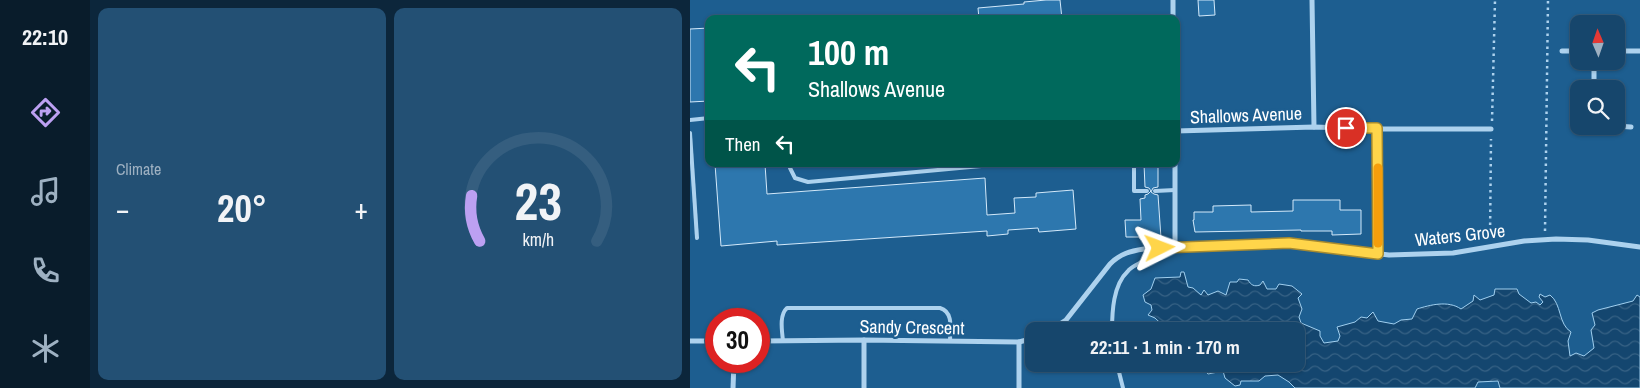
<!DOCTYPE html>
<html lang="en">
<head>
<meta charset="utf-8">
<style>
	:root { --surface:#16466c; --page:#235074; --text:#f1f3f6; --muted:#9eb1c2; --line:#355e7f; --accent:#bca0f2 }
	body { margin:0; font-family:"Archivo Narrow",sans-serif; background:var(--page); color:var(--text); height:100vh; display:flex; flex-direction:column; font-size:19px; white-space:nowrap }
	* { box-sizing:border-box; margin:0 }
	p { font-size:16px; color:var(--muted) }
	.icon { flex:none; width:28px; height:28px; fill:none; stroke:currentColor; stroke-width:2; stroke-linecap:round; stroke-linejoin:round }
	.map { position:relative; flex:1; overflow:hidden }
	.sheet { display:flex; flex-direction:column; gap:8px; padding:8px; background:#0c263b; width:600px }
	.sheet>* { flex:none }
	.banner { position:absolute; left:15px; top:15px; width:475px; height:152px; border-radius:10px; box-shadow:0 1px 4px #0004,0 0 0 1px var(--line); background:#00695c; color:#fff; overflow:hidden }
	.needle { width:32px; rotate:358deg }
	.tools { position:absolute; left:880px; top:15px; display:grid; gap:10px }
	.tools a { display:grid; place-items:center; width:55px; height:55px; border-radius:10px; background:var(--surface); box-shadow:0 1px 4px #0004,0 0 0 1px var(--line); font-size:25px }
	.speed { position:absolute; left:15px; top:308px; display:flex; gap:10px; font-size:25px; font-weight:700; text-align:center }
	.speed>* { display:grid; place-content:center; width:65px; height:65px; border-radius:50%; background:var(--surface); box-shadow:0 1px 4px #0004,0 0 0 1px var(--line); line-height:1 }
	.speed .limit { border:8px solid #d22; background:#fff; color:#111 }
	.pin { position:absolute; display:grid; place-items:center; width:42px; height:42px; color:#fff; margin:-21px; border:2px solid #fff; border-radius:50%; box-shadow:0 1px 5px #0007 }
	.me { position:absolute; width:55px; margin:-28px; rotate:87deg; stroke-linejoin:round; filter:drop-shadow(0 0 4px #0008) }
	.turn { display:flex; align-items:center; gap:18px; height:105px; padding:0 20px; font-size:22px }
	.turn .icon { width:65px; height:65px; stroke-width:2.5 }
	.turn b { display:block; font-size:35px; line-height:42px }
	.then { display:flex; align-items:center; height:48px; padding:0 20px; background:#0003; gap:10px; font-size:19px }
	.big { font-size:38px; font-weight:800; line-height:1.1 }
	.sheet .widget { flex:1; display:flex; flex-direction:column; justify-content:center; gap:8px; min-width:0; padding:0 18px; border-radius:10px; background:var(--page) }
	.sheet .dial { align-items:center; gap:0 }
	.dial svg { height:130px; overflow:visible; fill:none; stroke:var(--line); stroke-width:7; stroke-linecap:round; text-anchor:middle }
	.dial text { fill:var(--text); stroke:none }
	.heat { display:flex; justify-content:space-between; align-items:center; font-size:28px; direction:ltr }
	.sheet .tiles { flex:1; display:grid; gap:8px; grid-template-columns:repeat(2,1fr) }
	.trip { position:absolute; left:335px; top:322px; width:280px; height:50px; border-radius:10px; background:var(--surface); box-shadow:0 1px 4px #0004,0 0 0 1px var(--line); font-weight:800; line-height:50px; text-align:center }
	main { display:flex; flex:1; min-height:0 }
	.tab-bar { display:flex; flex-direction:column; width:90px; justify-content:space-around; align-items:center; background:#091c2b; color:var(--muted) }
	.tab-bar .icon { width:35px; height:35px }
	.tab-bar .selected { color:var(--accent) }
	.tab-bar b { font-size:22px; color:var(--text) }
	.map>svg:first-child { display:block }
	.water { fill:url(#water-waves); stroke:#a0cfef }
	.building { fill:#2d77ae; stroke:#d3e9fa }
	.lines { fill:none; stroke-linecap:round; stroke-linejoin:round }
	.path { stroke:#add2ee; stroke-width:2.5; stroke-dasharray:2.5 4; stroke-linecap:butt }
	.lane { stroke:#add2ee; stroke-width:4 }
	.street { stroke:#add2ee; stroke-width:5 }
	.route-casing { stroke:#a68a30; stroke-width:12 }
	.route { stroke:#ffd54a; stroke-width:9 }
	.slow { stroke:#f59e0b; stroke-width:9 }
	.labels { text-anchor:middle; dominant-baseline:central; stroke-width:5; stroke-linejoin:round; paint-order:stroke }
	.street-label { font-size:18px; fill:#fff; stroke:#1d5e90 }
</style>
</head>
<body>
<main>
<nav class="tab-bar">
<b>22:10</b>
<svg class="icon selected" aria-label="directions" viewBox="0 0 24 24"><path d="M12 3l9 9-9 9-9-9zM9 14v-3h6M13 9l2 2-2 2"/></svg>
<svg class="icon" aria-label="music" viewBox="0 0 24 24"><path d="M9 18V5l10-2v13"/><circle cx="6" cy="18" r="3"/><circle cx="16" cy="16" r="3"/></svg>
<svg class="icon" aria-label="phone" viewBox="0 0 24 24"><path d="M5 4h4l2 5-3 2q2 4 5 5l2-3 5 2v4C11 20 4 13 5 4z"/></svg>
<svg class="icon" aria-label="climate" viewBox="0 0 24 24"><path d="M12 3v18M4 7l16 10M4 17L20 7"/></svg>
</nav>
<section class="sheet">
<div class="tiles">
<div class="widget"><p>Climate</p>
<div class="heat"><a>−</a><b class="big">20°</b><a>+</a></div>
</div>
<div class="widget dial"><svg viewBox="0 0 100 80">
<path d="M14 69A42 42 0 1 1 86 69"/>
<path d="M14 69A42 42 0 0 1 9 41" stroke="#bca0f2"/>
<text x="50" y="56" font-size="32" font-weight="700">23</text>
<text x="50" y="72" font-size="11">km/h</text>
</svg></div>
</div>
</section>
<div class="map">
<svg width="950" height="388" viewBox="0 0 950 388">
	<defs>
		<pattern id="water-waves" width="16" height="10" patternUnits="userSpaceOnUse" patternTransform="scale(1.25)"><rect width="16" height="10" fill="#14466f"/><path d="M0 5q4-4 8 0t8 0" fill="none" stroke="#376285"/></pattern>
	</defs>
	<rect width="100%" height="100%" fill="#1d5e90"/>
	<path class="water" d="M491,272h3l4,15 5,1 8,7 3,-5 4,5 10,-4 8,4 4,-13h7l2,-3 9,1c3,5 6,7 12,5l3,-4 4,8h9l3,-5 13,2 10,8 -4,4 4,11 -3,8 2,6 19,8v5l4,7 14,-2 2,-5 -3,-9 18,-5 6,-5 6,1 6,-6 5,9 16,3 7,-4 11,-1 5,-10c13,-4 31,-9 44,0l12,-8 1,-6 6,5 14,-5 1,-6h22l2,5 12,9 5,-1 4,3 3,-3 -4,-5 1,-3 5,3 5,-2c12,9 8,29 21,37l-3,9 2,15 6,-3 8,3 10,-8 -3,-18 4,-5 -3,-12 6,-3 35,-9 4,-6 3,2v91h-140l-2,-7 -20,1 -3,6h-180l-6,-6 -11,-7 -13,1 -6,5h-18l-1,4 -5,1 -10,-8 -2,-7 -15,3 -9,-10h97v-33h-116l-7,-3 -4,3 -14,-13 -7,-3 4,-5 -1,-5 -6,-3 -2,-7 8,-6 4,-11 25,-1z"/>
	<g class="building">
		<polygon points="356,0 370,0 372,19 289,19 288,8 334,4 334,2"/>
		<polygon points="508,0 524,0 525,15 509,16"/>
		<polygon points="19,28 19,101 0,102 0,29"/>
		<polygon points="25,164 75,164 77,194 295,178 297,215 325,213 324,198 346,197 346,193 383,190 386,229 349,232 348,228 318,230 318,234 297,236 297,231 87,245 87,241 31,246"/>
		<polygon points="454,164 468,164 468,187 463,188 461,192 464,194 468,195 471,238 450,239 450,237 436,237 435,220 451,220 450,199 455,198 455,195 458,194 461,191 459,188 455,187"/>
		<polygon points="603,200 650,200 650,210 671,210 671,234 642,235 642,231 611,231 611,230 505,232 503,220 504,220 504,212 523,212 523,206 561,205 561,212 603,211"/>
	</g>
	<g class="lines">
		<g class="path">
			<polyline points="802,121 805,0"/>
			<polyline points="855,231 858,0"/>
			<polyline points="800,238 801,139"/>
		</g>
		<g class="lane">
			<polyline points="0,120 19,118"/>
			<polyline points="0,133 7,238"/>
			<polyline points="99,164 100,168 105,178 118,182 302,165 305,164"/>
			<polyline points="444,167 444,191 457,191"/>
			<polyline points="465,191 485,190"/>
			<path d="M422,331c0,-19 1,-46 16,-60 3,-4 9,-6 13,-9"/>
			<path d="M93,341c-1,-10 -4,-26 4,-33h153c14,4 10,22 10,33"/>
			<polyline points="427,364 433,388"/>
		</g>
		<g class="street">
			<polyline points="483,0 483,19"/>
			<polyline points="622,0 624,127"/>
			<polyline points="872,51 889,51"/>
			<polyline points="926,51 950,51"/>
			<polyline points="904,61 904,89"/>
			<polyline points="926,126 941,127"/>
			<polyline points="687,129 801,129"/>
			<polyline points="486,131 624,127 687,129 688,254"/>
			<polyline points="485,164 485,247"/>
			<path d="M359,331l17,-11 44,-56c10,-10 20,-13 34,-15l145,-6 100,12 64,-2 71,-12 32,-2 32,1 52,7"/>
			<polyline points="0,341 26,341"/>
			<polyline points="69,341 174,340 329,342 329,388"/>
			<polyline points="329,342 344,338"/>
			<polyline points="43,388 44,361"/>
			<polyline points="174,388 174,340"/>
		</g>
	</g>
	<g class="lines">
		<defs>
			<polyline id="route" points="470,248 599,243 688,254 687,128 656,128"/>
		</defs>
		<use href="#route" class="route-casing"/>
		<use href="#route" class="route"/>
		<polyline class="slow" points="688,168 688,243"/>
	</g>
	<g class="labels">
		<g class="street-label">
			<text transform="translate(556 115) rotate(-2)">Shallows Avenue</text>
			<text transform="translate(770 235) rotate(-6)">Waters Grove</text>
			<text transform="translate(222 327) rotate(1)">Sandy Crescent</text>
		</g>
	</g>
</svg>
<div class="tools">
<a><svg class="needle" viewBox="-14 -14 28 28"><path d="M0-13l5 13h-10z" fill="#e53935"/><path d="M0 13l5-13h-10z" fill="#9eb1c2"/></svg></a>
<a><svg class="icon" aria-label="search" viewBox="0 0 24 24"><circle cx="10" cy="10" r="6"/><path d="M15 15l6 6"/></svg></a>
</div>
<div class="speed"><div class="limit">30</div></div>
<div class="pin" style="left:656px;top:128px;background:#d93025"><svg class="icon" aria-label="arrive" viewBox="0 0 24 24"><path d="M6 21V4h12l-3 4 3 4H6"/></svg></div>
<svg class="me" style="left:470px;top:248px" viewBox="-20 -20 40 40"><path d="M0-17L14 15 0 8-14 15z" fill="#ffd54a" stroke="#fff" stroke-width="4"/></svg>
<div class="trip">22:11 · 1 min · 170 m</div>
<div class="banner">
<div class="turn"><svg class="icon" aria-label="left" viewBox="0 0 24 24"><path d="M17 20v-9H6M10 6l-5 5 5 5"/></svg><div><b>100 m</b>Shallows Avenue</div></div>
<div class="then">Then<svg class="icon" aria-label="left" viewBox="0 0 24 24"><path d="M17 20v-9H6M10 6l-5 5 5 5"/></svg></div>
</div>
</div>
</main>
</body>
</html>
